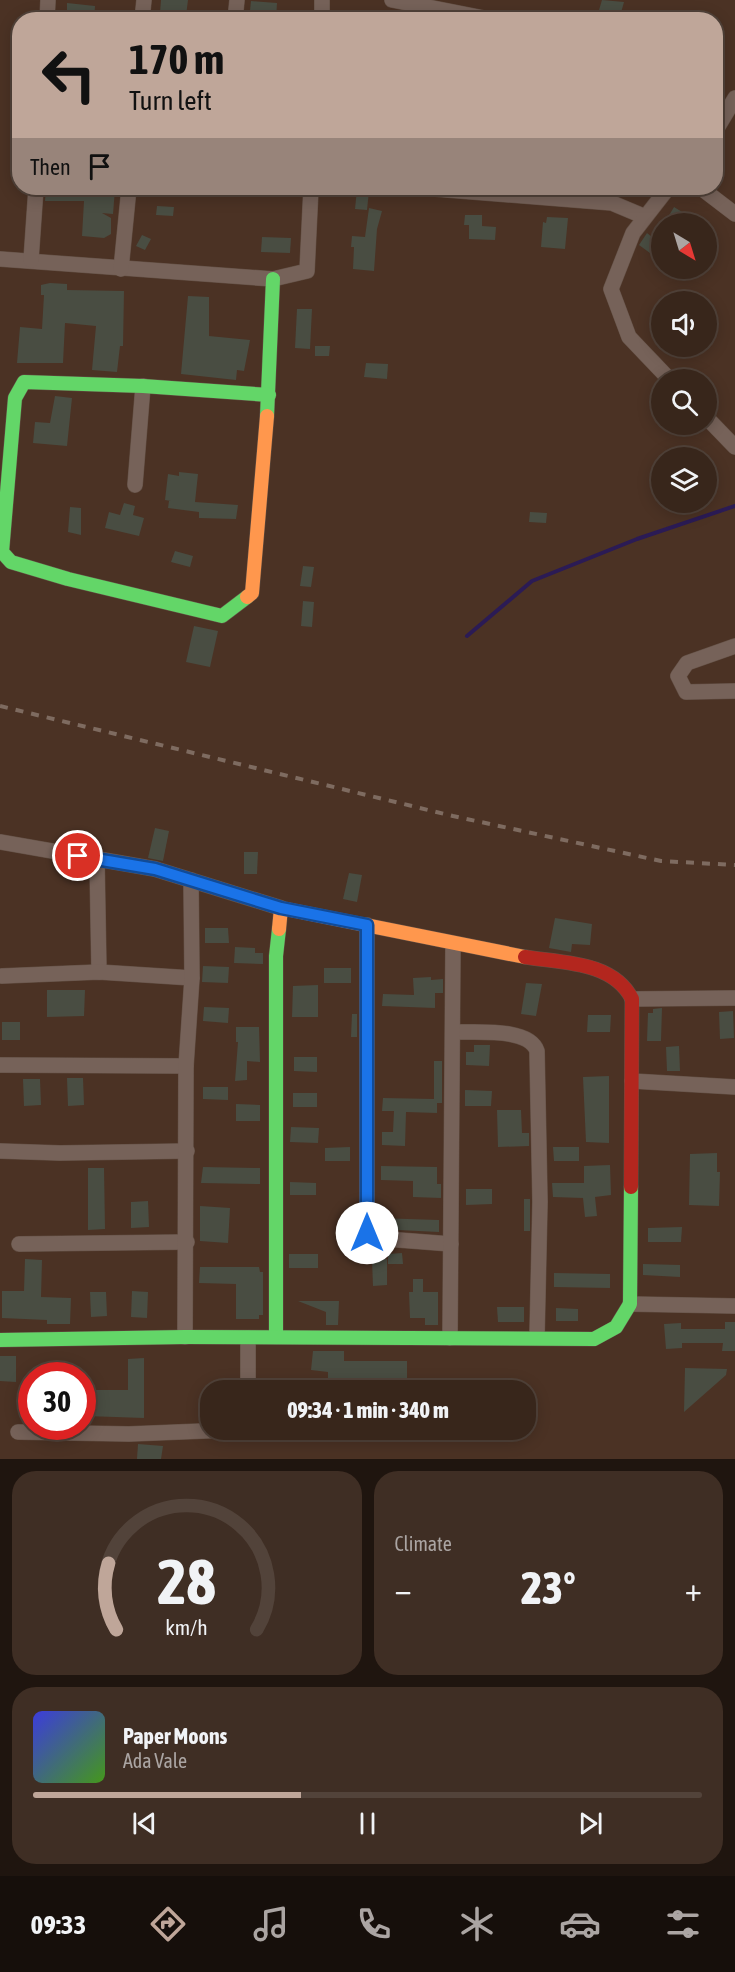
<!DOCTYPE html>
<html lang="en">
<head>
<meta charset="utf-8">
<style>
	:root { --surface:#38261b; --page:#3f2e24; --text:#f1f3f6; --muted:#aba5a3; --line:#52433a; --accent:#bfa699 }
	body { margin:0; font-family:"Asap Condensed",sans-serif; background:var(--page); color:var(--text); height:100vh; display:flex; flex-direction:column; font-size:22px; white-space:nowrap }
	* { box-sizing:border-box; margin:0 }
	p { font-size:20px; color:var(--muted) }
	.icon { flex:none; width:33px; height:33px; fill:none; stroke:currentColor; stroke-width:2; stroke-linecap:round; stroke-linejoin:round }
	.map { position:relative; height:1459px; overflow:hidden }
	.panel { display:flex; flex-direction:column; gap:12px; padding:12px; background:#1f150f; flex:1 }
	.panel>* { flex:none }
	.banner { position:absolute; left:12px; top:12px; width:711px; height:183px; border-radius:24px; box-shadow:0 3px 15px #0003,0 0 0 2px var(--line); background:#bfa699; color:#111; overflow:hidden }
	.needle { width:39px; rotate:142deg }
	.buttons { position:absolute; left:651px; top:213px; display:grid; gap:12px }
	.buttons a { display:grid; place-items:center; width:66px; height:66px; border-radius:50%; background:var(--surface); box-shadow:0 3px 15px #0003,0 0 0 2px var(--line); font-size:30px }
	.speed { position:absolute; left:18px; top:1362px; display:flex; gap:12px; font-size:30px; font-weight:700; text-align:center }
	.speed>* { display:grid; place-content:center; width:78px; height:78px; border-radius:50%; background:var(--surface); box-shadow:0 3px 15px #0003,0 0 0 2px var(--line); line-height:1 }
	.speed .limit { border:9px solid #d22; background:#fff; color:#111 }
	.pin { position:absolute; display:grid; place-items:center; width:51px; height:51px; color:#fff; margin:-26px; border:3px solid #fff; border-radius:50%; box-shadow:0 2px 6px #0007 }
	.me { position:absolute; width:66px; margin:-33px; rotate:0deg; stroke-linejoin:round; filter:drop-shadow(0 0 4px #0008) }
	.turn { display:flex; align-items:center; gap:21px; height:126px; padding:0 18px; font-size:27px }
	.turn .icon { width:78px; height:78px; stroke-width:2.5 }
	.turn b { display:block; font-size:42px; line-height:51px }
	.then { display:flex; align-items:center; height:57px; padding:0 18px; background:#0003; gap:12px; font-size:22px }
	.big { font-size:45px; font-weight:800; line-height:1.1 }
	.panel .tile { flex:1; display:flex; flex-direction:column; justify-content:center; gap:9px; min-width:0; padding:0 21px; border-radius:24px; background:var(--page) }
	.panel .dial { align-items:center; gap:0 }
	.dial svg { height:156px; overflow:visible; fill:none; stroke:var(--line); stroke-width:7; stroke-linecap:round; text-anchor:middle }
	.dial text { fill:var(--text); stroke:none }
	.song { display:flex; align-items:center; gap:18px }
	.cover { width:72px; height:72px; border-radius:9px; background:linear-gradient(135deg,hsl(240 70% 55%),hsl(100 70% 35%)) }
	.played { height:6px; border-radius:3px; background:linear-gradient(90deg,var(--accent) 40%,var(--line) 40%) }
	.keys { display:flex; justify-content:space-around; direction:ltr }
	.heat { display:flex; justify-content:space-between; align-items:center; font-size:33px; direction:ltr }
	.panel .tiles { flex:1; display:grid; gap:12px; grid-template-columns:1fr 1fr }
	.tile:last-child { grid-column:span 2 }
	.trip { position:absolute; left:200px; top:1380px; width:336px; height:60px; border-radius:24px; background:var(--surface); box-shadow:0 3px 15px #0003,0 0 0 2px var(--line); font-weight:800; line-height:60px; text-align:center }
	.dock { display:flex; height:96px; justify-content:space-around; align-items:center; background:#160f0b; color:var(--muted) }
	.dock .icon { width:42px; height:42px }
	.dock .current { color:var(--accent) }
	.dock b { font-size:27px; color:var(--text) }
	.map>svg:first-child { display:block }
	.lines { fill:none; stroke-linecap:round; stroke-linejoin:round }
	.stream { stroke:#2b1b55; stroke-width:4 }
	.building { fill:#494d42 }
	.street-casing { stroke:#635045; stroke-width:16 }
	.fast-casing { stroke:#635045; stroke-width:15 }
	.slow-casing { stroke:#635045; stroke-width:15 }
	.jam-casing { stroke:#635045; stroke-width:15 }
	.street { stroke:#766259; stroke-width:15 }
	.fast { stroke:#63d668; stroke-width:14 }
	.slow { stroke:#ff974d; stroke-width:14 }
	.jam { stroke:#b3261e; stroke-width:14 }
	.rail { stroke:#7e6b60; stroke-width:4; stroke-dasharray:8 8; stroke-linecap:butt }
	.route-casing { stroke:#114b97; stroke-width:15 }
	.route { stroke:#1a73e8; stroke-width:10 }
</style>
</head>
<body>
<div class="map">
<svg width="735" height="1459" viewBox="0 0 735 1459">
	<rect width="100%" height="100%" fill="#4b3224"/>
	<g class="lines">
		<polyline class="stream" points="467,636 532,581 637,539 735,506"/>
	</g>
	<g class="building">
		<polygon points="161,0 188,0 186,16 160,13"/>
		<polygon points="602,0 624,2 619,20 596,20"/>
		<polygon points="251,1 277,3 276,20 249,20"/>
		<polygon points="67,3 95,6 94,20 67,20"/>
		<polygon points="46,188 115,189 113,214 102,213 111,218 111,234 104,238 82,236 84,201 45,201"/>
		<polygon points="357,189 369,191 367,210 355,209"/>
		<polygon points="157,206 174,207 173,216 156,215"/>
		<polygon points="674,207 687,215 682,224 664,224"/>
		<polygon points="369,208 382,211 377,229 374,271 353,269 354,247 351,247 352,236 365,237"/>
		<polygon points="465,215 482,215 482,226 496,227 495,240 469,239 469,225 464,225"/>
		<polygon points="547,217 568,218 565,249 541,247 543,222 546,223"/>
		<polygon points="647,233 658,242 650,253 639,245"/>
		<polygon points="142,235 151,239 145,250 136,246"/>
		<polygon points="262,237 291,238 290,253 261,252"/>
		<polygon points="50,283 67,284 67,290 124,291 123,346 120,346 117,372 92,370 96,326 65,323 63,363 17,363 20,327 42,329 44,295 41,295 41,285"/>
		<polygon points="188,296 209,297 209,336 250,340 244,371 237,370 236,380 181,374"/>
		<polygon points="297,309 312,309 310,349 295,348"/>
		<polygon points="315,346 330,346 329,356 315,356"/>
		<polygon points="366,363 388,364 387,379 364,377"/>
		<polygon points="55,396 72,398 67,446 33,443 35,422 50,423"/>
		<polygon points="179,472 198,474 195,502 238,505 236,519 199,518 199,512 168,508 169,501 171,501 165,500 168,474 179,476"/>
		<polygon points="124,503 135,506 133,515 144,518 139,536 105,528 109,512 120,515"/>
		<polygon points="70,507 81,508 81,535 68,532"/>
		<polygon points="530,512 547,513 546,523 529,522"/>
		<polygon points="175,551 193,556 190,567 171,562"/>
		<polygon points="303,566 314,567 311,587 300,586"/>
		<polygon points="303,601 314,602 312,627 301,626"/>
		<polygon points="194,626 218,631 210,667 186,662"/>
		<polygon points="155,828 169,831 163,861 148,858"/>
		<polygon points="244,852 258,852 257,874 244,874"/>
		<polygon points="349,873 362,875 357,902 343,899"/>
		<polygon points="555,918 592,924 590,945 572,944 571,952 549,948"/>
		<polygon points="205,928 228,928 229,943 205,943"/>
		<polygon points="235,947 255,948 255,953 263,953 263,964 234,963"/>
		<polygon points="203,966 229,967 228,983 202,982"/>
		<rect x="324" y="968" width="27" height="15"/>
		<polygon points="431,977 431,980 443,979 443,993 435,993 435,1008 382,1006 383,994 414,995 413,978"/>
		<polygon points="526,983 542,984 536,1016 521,1014"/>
		<polygon points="318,985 318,1017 292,1017 293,986"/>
		<polygon points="47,990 85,990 84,1016 47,1017"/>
		<polygon points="204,1007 229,1008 228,1023 203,1021"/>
		<polygon points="662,1008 661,1041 647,1041 648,1013 653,1013 653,1009"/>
		<polygon points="733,1011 734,1038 720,1039 719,1012"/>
		<polygon points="352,1014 357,1014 357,1037 351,1037"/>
		<polygon points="588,1015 611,1015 610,1032 587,1032"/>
		<rect x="2" y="1022" width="18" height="18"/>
		<polygon points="236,1027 259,1027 260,1062 247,1061 247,1080 235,1081 238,1042 236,1042"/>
		<polygon points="474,1045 490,1045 489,1066 466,1065 466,1052 474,1052"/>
		<polygon points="679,1046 680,1071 667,1071 666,1047"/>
		<polygon points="294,1057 317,1057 317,1072 294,1071"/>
		<polygon points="434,1061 442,1061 442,1103 437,1103 437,1113 406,1112 405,1146 382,1145 382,1132 393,1132 394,1111 382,1111 383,1098 434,1099"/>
		<polygon points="609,1076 609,1143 586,1142 583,1077"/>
		<polygon points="67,1078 83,1078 84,1105 68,1106"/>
		<polygon points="23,1079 40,1079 41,1105 24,1106"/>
		<polygon points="203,1087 228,1087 228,1100 203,1099"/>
		<polygon points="465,1090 492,1091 491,1106 465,1106"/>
		<rect x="293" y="1093" width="24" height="14"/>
		<polygon points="236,1104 260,1105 260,1121 236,1121"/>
		<polygon points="497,1110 521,1110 522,1133 529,1133 529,1146 498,1147"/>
		<polygon points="291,1127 319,1128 318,1143 290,1142"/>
		<polygon points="350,1147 350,1161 325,1161 325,1148"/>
		<polygon points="553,1147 579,1147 579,1161 554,1161"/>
		<polygon points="717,1153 717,1172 720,1172 719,1206 689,1205 690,1154"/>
		<polygon points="610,1165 611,1195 595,1197 597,1216 585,1217 583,1198 553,1197 552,1183 584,1183 584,1166"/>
		<polygon points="381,1166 437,1167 437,1184 441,1184 441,1198 413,1197 413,1181 381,1180"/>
		<polygon points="203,1167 260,1168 260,1184 201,1183"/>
		<polygon points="88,1168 104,1168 105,1229 88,1230"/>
		<polygon points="290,1182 316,1183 316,1195 290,1195"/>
		<polygon points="466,1189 492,1189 492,1204 466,1205"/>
		<rect x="524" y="1199" width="6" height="32"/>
		<polygon points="148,1201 149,1227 131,1228 131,1202"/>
		<polygon points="200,1206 230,1208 228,1243 200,1241"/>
		<polygon points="377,1218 439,1220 439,1232 377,1229"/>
		<polygon points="682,1227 681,1242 648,1242 648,1228"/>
		<polygon points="402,1253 403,1264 388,1264 388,1254"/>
		<rect x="289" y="1254" width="29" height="14"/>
		<polygon points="25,1259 42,1260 41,1297 71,1298 70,1324 47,1324 47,1320 2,1318 2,1291 24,1291"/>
		<polygon points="387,1259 387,1285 373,1286 372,1260"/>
		<polygon points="643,1264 680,1265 680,1277 643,1275"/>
		<polygon points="200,1267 259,1267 260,1272 263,1272 263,1315 259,1315 259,1319 236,1319 236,1284 199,1283"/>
		<polygon points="554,1273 610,1274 610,1288 554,1287"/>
		<polygon points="413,1279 423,1279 423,1292 438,1292 438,1325 425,1325 425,1318 410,1318 409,1292 413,1292"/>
		<polygon points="132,1291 148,1292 147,1318 131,1317"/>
		<polygon points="90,1292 106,1292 107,1316 91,1317"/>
		<polygon points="298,1301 339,1301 338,1325 326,1325 326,1312"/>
		<polygon points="497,1307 524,1307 524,1322 498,1322"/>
		<polygon points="556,1308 578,1309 578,1321 556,1321"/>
		<polygon points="725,1322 735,1322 735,1351 722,1351 723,1343 682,1343 682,1348 666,1349 664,1324 681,1323 681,1329 725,1329"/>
		<polygon points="313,1351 344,1351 344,1361 407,1361 407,1390 328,1390 328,1372 311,1370"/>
		<polygon points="0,1356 16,1356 16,1382 0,1381"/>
		<polygon points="144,1358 144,1418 86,1416 86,1390 128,1390 128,1359"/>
		<polygon points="685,1368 727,1369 726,1375 684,1412"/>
		<polygon points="138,1444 163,1446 161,1459 137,1459"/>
	</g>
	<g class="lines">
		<defs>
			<g id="street">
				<polyline points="322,0 322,20"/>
				<polyline points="392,0 494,20"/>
				<polyline points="47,20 48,0"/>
				<polyline points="142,20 144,0"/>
				<polyline points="235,20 237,0"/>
				<polyline points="716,130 735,98"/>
				<polyline points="423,188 612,203 643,216"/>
				<polyline points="668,188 633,233 611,289 629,337 670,380"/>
				<polyline points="701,188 735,214"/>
				<polyline points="0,259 273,279 307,271 311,188"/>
				<polyline points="31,260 36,188"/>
				<polyline points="121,269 129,188"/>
				<polyline points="706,417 735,447"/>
				<polyline points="135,485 143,386"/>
				<polyline points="735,646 687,663 678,676 686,692 735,691"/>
				<polyline points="0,842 155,869 281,908"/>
				<polyline points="97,860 99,972"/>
				<polyline points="367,925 367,1233 373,1238 451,1244"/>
				<polyline points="2,976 99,972 192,978"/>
				<polyline points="632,999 735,998"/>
				<path d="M453,1032c22,1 76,-5 84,19l3,151 -3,135"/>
				<polyline points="0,1065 186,1066"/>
				<polyline points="632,1081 735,1087"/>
				<polyline points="0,1151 60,1153 187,1151"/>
				<polyline points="19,1244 187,1242"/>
				<polyline points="630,1304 735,1306"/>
				<polyline points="185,1337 186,1066 192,978 191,880"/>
				<polyline points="450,1338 453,944"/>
				<polyline points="248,1390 248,1338"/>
				<polyline points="18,1432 129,1434 228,1430"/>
			</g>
			<g id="fast">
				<polyline points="267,416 273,279"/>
				<polyline points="247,597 222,616 68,579 11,562 2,552 15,398 24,382 143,386 269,395"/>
				<polyline points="276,1337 276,956 279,929"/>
				<polyline points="0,1340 185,1337 594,1339 616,1327 630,1304 631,1187"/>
			</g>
			<g id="slow">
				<polyline points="247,597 252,593 267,416"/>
				<polyline points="279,929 281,908 525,957"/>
			</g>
			<path id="jam" d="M525,957c36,6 88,4 107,42l-1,188"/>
		</defs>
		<use href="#street" class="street-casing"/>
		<use href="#fast" class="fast-casing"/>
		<use href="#slow" class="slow-casing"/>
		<use href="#jam" class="jam-casing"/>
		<use href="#street" class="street"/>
		<use href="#fast" class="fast"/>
		<use href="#slow" class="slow"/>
		<use href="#jam" class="jam"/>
		<polyline class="rail" points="0,706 453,816 661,861 735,865"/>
	</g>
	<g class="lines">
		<defs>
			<polyline id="route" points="78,856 155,869 281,908 367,925 367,1233"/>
		</defs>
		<use href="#route" class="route-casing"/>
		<use href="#route" class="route"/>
	</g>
</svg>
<div class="buttons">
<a><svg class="needle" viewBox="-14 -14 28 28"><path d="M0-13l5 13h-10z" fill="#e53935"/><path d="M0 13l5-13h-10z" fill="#aba5a3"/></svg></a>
<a><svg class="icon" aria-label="sound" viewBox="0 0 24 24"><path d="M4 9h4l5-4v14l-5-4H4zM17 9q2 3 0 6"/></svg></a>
<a><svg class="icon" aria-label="search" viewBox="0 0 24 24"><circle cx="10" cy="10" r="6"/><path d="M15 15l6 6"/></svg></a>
<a><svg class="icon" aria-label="layers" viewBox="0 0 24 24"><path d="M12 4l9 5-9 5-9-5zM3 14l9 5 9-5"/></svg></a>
</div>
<div class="speed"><div class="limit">30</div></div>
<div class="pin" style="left:78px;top:856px;background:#d93025"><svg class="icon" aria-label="arrive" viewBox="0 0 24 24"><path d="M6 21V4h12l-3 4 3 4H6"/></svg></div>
<svg class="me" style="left:367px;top:1233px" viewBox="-20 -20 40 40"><circle r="19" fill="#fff"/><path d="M0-13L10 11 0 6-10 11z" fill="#1a73e8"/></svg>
<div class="trip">09:34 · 1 min · 340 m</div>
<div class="banner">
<div class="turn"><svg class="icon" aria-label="left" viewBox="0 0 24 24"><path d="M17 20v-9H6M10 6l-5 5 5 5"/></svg><div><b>170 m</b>Turn left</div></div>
<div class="then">Then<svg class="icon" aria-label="arrive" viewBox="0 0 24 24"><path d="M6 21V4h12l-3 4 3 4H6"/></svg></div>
</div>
</div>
<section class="panel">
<div class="tiles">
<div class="tile dial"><svg viewBox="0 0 100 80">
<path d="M14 69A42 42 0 1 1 86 69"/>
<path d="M14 69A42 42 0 0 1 10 35" stroke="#bfa699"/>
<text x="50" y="56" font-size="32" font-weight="700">28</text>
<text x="50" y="72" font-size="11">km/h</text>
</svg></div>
<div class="tile"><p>Climate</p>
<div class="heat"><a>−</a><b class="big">23°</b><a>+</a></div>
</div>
<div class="tile">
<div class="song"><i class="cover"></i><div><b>Paper Moons</b><p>Ada Vale</p></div></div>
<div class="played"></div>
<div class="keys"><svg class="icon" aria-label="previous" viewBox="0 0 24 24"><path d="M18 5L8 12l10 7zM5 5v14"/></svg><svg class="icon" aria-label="pause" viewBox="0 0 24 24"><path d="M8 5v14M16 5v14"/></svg><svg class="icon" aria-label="next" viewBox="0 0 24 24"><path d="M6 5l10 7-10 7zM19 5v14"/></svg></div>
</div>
</div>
</section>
<nav class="dock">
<b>09:33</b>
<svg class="icon current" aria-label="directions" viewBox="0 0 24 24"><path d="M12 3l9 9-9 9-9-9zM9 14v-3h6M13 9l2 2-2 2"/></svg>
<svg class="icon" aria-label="music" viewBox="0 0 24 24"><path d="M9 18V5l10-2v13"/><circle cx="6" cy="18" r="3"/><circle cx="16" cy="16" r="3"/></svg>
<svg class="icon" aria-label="phone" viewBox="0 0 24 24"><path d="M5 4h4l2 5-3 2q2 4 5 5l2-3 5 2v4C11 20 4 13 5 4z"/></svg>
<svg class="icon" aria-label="climate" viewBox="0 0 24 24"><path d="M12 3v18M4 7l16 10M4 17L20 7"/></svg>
<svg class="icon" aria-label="car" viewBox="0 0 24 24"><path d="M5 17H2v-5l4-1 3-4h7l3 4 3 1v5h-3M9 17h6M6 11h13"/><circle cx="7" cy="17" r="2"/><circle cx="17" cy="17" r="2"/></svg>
<svg class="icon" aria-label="filters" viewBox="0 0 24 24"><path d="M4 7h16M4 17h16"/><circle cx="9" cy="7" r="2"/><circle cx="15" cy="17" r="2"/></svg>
</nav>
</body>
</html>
